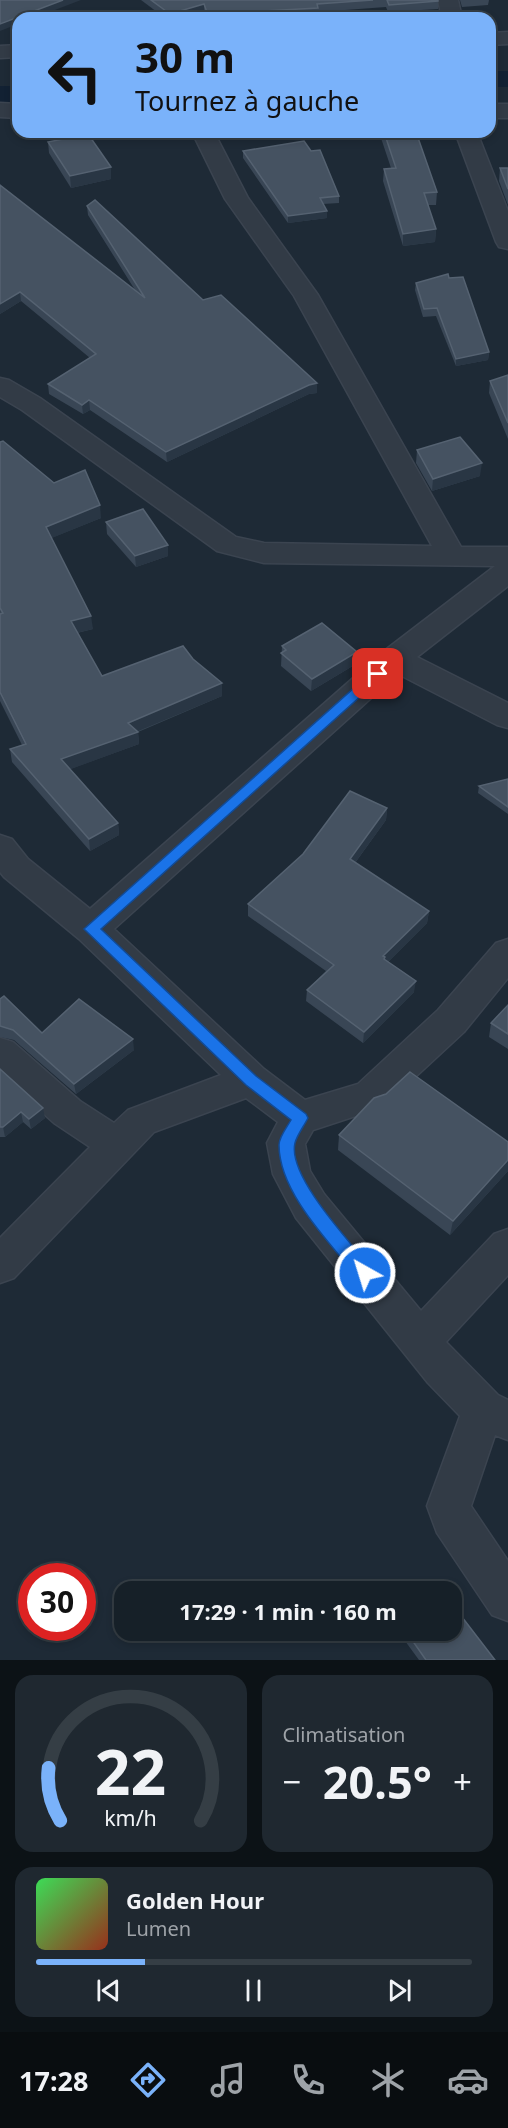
<!DOCTYPE html>
<html lang="fr">
<head>
<meta charset="utf-8">
<style>
	:root { --surface:#162028; --page:#1f2830; --text:#f1f3f6; --muted:#9ea3a8; --line:#353e45; --accent:#7ab2fa }
	body { margin:0; font-family:"Noto Sans",sans-serif; background:var(--page); color:var(--text); height:100vh; display:flex; flex-direction:column; font-size:22px; white-space:nowrap }
	* { box-sizing:border-box; margin:0 }
	p { font-size:20px; color:var(--muted) }
	.icon { flex:none; width:33px; height:33px; fill:none; stroke:currentColor; stroke-width:2; stroke-linecap:round; stroke-linejoin:round }
	.map { position:relative; height:1660px; overflow:hidden }
	.drawer { display:flex; flex-direction:column; gap:15px; padding:15px; background:#0c1216; flex:1 }
	.drawer>* { flex:none }
	.hud { position:absolute; left:12px; top:12px; width:484px; height:126px; border-radius:18px; box-shadow:0 3px 9px #0003,0 0 0 2px var(--line); background:#7ab2fa; color:#111; overflow:hidden }
	.speed { position:absolute; left:18px; top:1563px; display:flex; gap:12px; font-size:30px; font-weight:700; text-align:center }
	.speed>* { display:grid; place-content:center; width:78px; height:78px; border-radius:50%; background:var(--surface); box-shadow:0 3px 9px #0003,0 0 0 2px var(--line); line-height:1 }
	.speed .limit { border:9px solid #d22; background:#fff; color:#111 }
	.pin { position:absolute; display:grid; place-items:center; width:51px; height:51px; color:#fff; margin:-26px; border-radius:12px; box-shadow:0 3px 9px #0006 }
	.me { position:absolute; width:66px; margin:-33px; rotate:321deg; stroke-linejoin:round; filter:drop-shadow(0 0 4px #0008) }
	.turn { display:flex; align-items:center; gap:21px; height:126px; padding:0 24px; font-size:27px }
	.turn .icon { width:78px; height:78px; stroke-width:2.5 }
	.turn b { display:block; font-size:42px; line-height:51px }
	.big { font-size:45px; font-weight:700; line-height:1.1 }
	.drawer .widget { flex:1; display:flex; flex-direction:column; justify-content:center; gap:9px; min-width:0; padding:0 21px; border-radius:18px; background:var(--page) }
	.drawer .dial { align-items:center; gap:0 }
	.dial svg { height:156px; overflow:visible; fill:none; stroke:var(--line); stroke-width:7; stroke-linecap:round; text-anchor:middle }
	.dial text { fill:var(--text); stroke:none }
	.song { display:flex; align-items:center; gap:18px }
	.cover { width:72px; height:72px; border-radius:9px; background:linear-gradient(135deg,hsl(130 70% 55%),hsl(10 70% 35%)) }
	.played { height:6px; border-radius:3px; background:linear-gradient(90deg,var(--accent) 25%,var(--line) 25%) }
	.keys { display:flex; justify-content:space-around; direction:ltr }
	.heat { display:flex; justify-content:space-between; align-items:center; font-size:33px; direction:ltr }
	.drawer .tiles { flex:1; display:grid; gap:15px; grid-template-columns:1fr 1fr }
	.widget:last-child { grid-column:span 2 }
	.trip { position:absolute; left:114px; top:1581px; width:348px; height:60px; border-radius:18px; background:var(--surface); box-shadow:0 3px 9px #0003,0 0 0 2px var(--line); font-weight:700; line-height:60px; text-align:center }
	.tab-bar { display:flex; height:96px; justify-content:space-around; align-items:center; background:#090d10; color:var(--muted) }
	.tab-bar .icon { width:42px; height:42px }
	.tab-bar .current { color:var(--accent) }
	.tab-bar b { font-size:27px; color:var(--text) }
	.map>svg:first-child { display:block }
	.lines { fill:none; stroke-linecap:round; stroke-linejoin:round }
	.canal { fill:#122133; fill-rule:evenodd }
	.minor-casing { stroke:#3b4450; stroke-width:3 }
	.minor { fill:#323b46; fill-rule:evenodd }
	.wall { fill:#394655 }
	.shaded-wall { fill:#293644 }
	.building { fill:#455261; stroke:#556271; stroke-width:1.5 }
	.route { fill:#1a73e8; stroke:#114b97; stroke-width:1.5 }
</style>
</head>
<body>
<div class="map">
<svg width="508" height="1660" viewBox="0 0 508 1660">
	<rect width="100%" height="100%" fill="#1e2a36"/>
	<g class="lines">
		<g class="canal">
			<rect x="490" y="71" width="18" height="16"/>
			<rect x="0" y="86" width="18" height="16"/>
		</g>
		<defs>
			<g id="minor">
				<polygon points="438,0 458,0 462,18 442,18"/>
				<polygon points="508,32 508,44 490,45 490,33"/>
				<polygon points="18,45 18,57 0,58 0,46"/>
				<polygon points="0,103 18,104 18,118 0,117"/>
				<rect x="490" y="104" width="18" height="14"/>
				<polygon points="192,132 214,132 248,198 318,295 461,547 508,547 508,586 417,657 508,703 508,728 497,725 398,674 114,929 264,1069 305,1100 358,1084 438,1010 496,943 508,939 508,978 464,1032 383,1107 313,1130 305,1144 310,1171 324,1194 421,1311 494,1234 508,1229 508,1275 446,1342 498,1395 508,1400 508,1440 495,1435 471,1506 508,1561 508,1621 492,1615 437,1533 427,1506 460,1416 428,1383 296,1218 273,1174 267,1143 278,1122 246,1098 154,1132 14,1278 0,1283 0,1238 90,1147 54,1123 0,1075 0,1038 13,1042 80,1101 114,1123 128,1110 221,1075 79,939 4,877 0,872 0,835 12,839 28,859 90,909 384,651 495,566 264,563 217,551 22,410 0,397 0,378 9,380 40,398 236,537 264,543 432,546 294,296 225,199"/>
				<polygon points="455,132 477,132 508,211 508,249 499,247 496,242"/>
			</g>
		</defs>
		<use href="#minor" class="minor-casing"/>
		<use href="#minor" class="minor"/>
	</g>
	<g class="wall">
		<polygon points="141,0 438,0 438,9 388,12 386,7 318,12 318,16 276,18 207,18 204,11 183,18 165,18"/>
		<polygon points="460,0 489,0 488,5 462,7"/>
		<polygon points="379,132 416,132 437,192 436,205 428,205 436,229 435,242 403,246 383,181 384,169 391,168"/>
		<polygon points="48,142 111,167 111,179 71,188 49,153"/>
		<polygon points="243,151 339,196 339,203 323,204 327,211 327,218 288,223 243,158"/>
		<polygon points="500,168 508,168 508,205 499,181"/>
		<polygon points="0,185 135,290 88,215 87,206 203,300 317,393 309,394 167,462 90,410 83,414 49,394 48,384 90,358 21,301 0,314"/>
		<polygon points="449,278 489,352 488,360 456,366 436,316 423,317 415,290 416,283"/>
		<polygon points="508,375 508,439 489,393 490,381"/>
		<polygon points="0,442 101,518 51,538 93,629 77,633 102,676 193,659 222,696 138,732 139,744 70,769 118,823 119,835 90,851 12,762 10,749 22,745 0,701"/>
		<polygon points="417,450 480,476 432,491 416,463"/>
		<polygon points="106,522 168,545 168,556 136,567 107,534"/>
		<polygon points="282,646 357,652 356,664 311,691 281,666"/>
		<polygon points="508,779 508,814 478,793 479,786"/>
		<polygon points="387,808 386,820 355,863 429,911 427,923 388,962 414,992 363,1043 306,1001 307,990 326,971 248,916 248,904"/>
		<polygon points="0,999 42,1033 134,1050 76,1094 14,1040 0,1037"/>
		<polygon points="508,1005 508,1049 489,1037 491,1023"/>
		<polygon points="0,1069 45,1118 31,1129 23,1122 5,1137 0,1137"/>
		<polygon points="339,1135 508,1142 508,1171 450,1235 338,1150"/>
		<polygon points="397,1630 452,1630 495,1660 419,1660"/>
	</g>
	<g class="shaded-wall">
		<polygon points="63,0 81,0 34,18 18,18 18,24 0,31 0,24"/>
		<polygon points="204,4 204,11 183,18 170,18 170,14"/>
		<polygon points="111,167 111,179 71,188 70,176"/>
		<polygon points="327,211 327,218 288,223 288,216"/>
		<polygon points="436,229 435,242 403,246 403,234"/>
		<polygon points="20,292 21,301 0,314 0,304"/>
		<polygon points="489,352 488,360 456,366 456,359"/>
		<polygon points="317,383 317,393 309,394 167,462 166,452 309,385"/>
		<polygon points="89,400 90,410 83,414 82,405"/>
		<polygon points="482,463 480,476 432,491 433,479"/>
		<polygon points="100,505 101,518 47,540 46,527"/>
		<polygon points="168,545 168,556 136,567 135,556"/>
		<polygon points="91,616 93,629 72,634 71,621"/>
		<polygon points="357,652 356,664 311,691 312,679"/>
		<polygon points="222,683 222,696 136,732 138,732 139,744 63,772 61,759 128,723"/>
		<polygon points="387,808 386,820 349,871 350,859"/>
		<polygon points="118,823 119,835 90,851 89,839"/>
		<polygon points="429,911 427,923 385,965 383,956"/>
		<polygon points="416,981 414,992 363,1043 364,1032"/>
		<polygon points="133,1039 134,1050 76,1094 74,1084"/>
		<polygon points="43,1108 45,1118 31,1129 29,1119"/>
		<polygon points="21,1112 23,1122 5,1137 3,1127"/>
		<polygon points="508,1160 508,1171 450,1235 453,1221"/>
	</g>
	<g class="building">
		<polygon points="0,0 63,0 0,24"/>
		<polygon points="151,0 373,0 317,4 318,8 264,11 265,14 214,18 209,18 204,4 170,14"/>
		<polygon points="387,0 438,0 438,1 389,5"/>
		<polygon points="384,132 416,132 437,192 424,193 436,229 403,234 384,169 396,168"/>
		<polygon points="88,134 111,167 70,176 48,142"/>
		<polygon points="304,141 311,151 320,150 339,196 320,198 327,211 288,216 243,151"/>
		<polygon points="500,168 508,168 508,189"/>
		<polygon points="0,185 145,298 87,206 95,200 203,300 221,295 317,383 309,385 166,452 89,400 82,405 48,384 96,354 20,292 0,304"/>
		<polygon points="448,274 449,278 463,277 489,352 456,359 437,308 424,309 416,283"/>
		<polygon points="508,375 508,423 490,381"/>
		<polygon points="460,437 482,463 433,479 417,450"/>
		<polygon points="3,441 54,483 85,470 100,505 46,527 91,616 71,621 102,676 183,646 193,659 222,683 128,723 138,732 61,759 118,823 89,839 10,749 26,744 0,692 0,614 3,613 0,608 0,442"/>
		<polygon points="143,509 168,545 135,556 106,522"/>
		<polygon points="322,623 357,652 312,679 281,653 286,650 282,646"/>
		<polygon points="508,779 508,807 479,786"/>
		<polygon points="350,791 387,808 350,859 429,911 383,956 385,957 384,959 416,981 364,1032 307,990 334,965 248,904 303,854"/>
		<polygon points="4,996 42,1033 79,999 133,1039 74,1084 13,1030 0,1026 0,999"/>
		<polygon points="508,1005 508,1034 491,1023"/>
		<polygon points="0,1069 43,1108 29,1119 21,1112 3,1127 0,1127"/>
		<polygon points="410,1072 508,1142 508,1160 453,1221 339,1135 374,1098 386,1094"/>
		<polygon points="434,1581 441,1592 421,1592"/>
		<polygon points="452,1604 495,1660 426,1660 405,1630 452,1630"/>
	</g>
	<path class="route" d="M378,670l4,1 2,3 -2,3 -281,252 155,147 50,38 2,4c-4,8 -11,17 -13,25 -8,33 56,100 76,125l2,5 -2,6 -6,2 -6,-2c-28,-35 -80,-86 -80,-134 0,-8 8,-18 12,-25l-45,-35 -162,-156 289,-258z"/>
</svg>
<div class="speed"><div class="limit">30</div></div>
<div class="pin" style="left:378px;top:674px;background:#d93025"><svg class="icon" aria-label="arrive" viewBox="0 0 24 24"><path d="M6 21V4h12l-3 4 3 4H6"/></svg></div>
<svg class="me" style="left:365px;top:1273px" viewBox="-20 -20 40 40"><circle r="17" fill="#1a73e8" stroke="#fff" stroke-width="3"/><path d="M0-11L8 9 0 5-8 9z" fill="#fff"/></svg>
<div class="trip">17:29 · 1 min · 160 m</div>
<div class="hud">
<div class="turn"><svg class="icon" aria-label="left" viewBox="0 0 24 24"><path d="M17 20v-9H6M10 6l-5 5 5 5"/></svg><div><b>30 m</b>Tournez à gauche</div></div>
</div>
</div>
<section class="drawer">
<div class="tiles">
<div class="widget dial"><svg viewBox="0 0 100 80">
<path d="M14 69A42 42 0 1 1 86 69"/>
<path d="M14 69A42 42 0 0 1 8 42" stroke="#7ab2fa"/>
<text x="50" y="56" font-size="32" font-weight="700">22</text>
<text x="50" y="72" font-size="11">km/h</text>
</svg></div>
<div class="widget"><p>Climatisation</p>
<div class="heat"><a>−</a><b class="big">20.5°</b><a>+</a></div>
</div>
<div class="widget">
<div class="song"><i class="cover"></i><div><b>Golden Hour</b><p>Lumen</p></div></div>
<div class="played"></div>
<div class="keys"><svg class="icon" aria-label="previous" viewBox="0 0 24 24"><path d="M18 5L8 12l10 7zM5 5v14"/></svg><svg class="icon" aria-label="pause" viewBox="0 0 24 24"><path d="M8 5v14M16 5v14"/></svg><svg class="icon" aria-label="next" viewBox="0 0 24 24"><path d="M6 5l10 7-10 7zM19 5v14"/></svg></div>
</div>
</div>
</section>
<nav class="tab-bar">
<b>17:28</b>
<svg class="icon current" aria-label="directions" viewBox="0 0 24 24"><path d="M12 3l9 9-9 9-9-9zM9 14v-3h6M13 9l2 2-2 2"/></svg>
<svg class="icon" aria-label="music" viewBox="0 0 24 24"><path d="M9 18V5l10-2v13"/><circle cx="6" cy="18" r="3"/><circle cx="16" cy="16" r="3"/></svg>
<svg class="icon" aria-label="phone" viewBox="0 0 24 24"><path d="M5 4h4l2 5-3 2q2 4 5 5l2-3 5 2v4C11 20 4 13 5 4z"/></svg>
<svg class="icon" aria-label="climate" viewBox="0 0 24 24"><path d="M12 3v18M4 7l16 10M4 17L20 7"/></svg>
<svg class="icon" aria-label="car" viewBox="0 0 24 24"><path d="M5 17H2v-5l4-1 3-4h7l3 4 3 1v5h-3M9 17h6M6 11h13"/><circle cx="7" cy="17" r="2"/><circle cx="17" cy="17" r="2"/></svg>
</nav>
</body>
</html>
